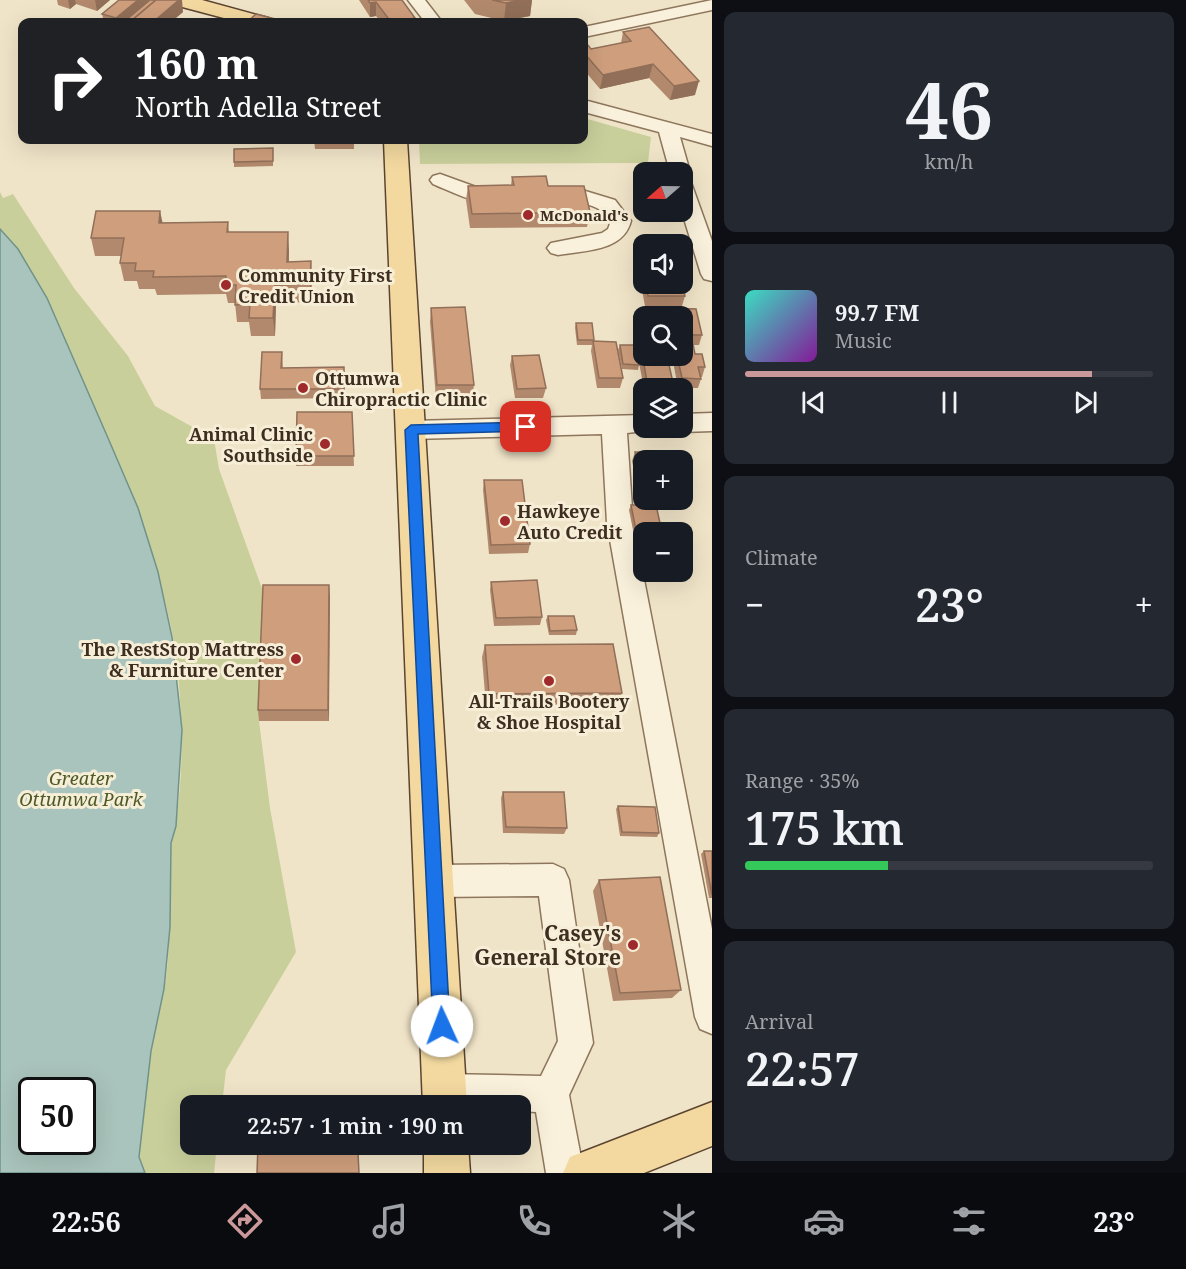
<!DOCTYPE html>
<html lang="en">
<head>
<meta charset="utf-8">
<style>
	:root { --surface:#171b24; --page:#242831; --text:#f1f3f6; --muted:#9ea1a6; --line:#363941; --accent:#cc999b }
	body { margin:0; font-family:"Noto Serif",serif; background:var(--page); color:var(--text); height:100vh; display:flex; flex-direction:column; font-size:22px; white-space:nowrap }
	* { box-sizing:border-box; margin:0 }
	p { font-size:20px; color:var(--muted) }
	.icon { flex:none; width:33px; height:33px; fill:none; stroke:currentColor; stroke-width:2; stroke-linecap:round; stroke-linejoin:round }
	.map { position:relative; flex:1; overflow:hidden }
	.side { display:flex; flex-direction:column; gap:12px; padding:12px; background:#0d0f14; width:474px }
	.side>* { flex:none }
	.top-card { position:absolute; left:18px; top:18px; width:570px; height:126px; border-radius:12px; box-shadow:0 6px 24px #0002; background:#202124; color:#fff; overflow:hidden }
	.needle { width:39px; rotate:250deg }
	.controls { position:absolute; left:633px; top:162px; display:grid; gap:12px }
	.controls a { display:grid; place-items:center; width:60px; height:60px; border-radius:12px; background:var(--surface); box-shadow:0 6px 24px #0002; font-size:30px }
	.speed { position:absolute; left:18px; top:1077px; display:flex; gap:12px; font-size:30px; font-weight:700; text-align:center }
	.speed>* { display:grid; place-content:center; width:78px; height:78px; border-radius:50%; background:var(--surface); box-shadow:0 6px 24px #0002; line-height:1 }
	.speed .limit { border:3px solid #111; border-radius:9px; background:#fff; color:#111 }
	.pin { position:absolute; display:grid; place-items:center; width:51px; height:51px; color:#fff; margin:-26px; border-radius:12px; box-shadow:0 3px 9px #0006 }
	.me { position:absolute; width:66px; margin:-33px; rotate:358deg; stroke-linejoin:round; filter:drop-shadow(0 0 4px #0008) }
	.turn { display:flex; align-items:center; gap:21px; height:126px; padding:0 18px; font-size:27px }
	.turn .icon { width:78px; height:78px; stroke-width:2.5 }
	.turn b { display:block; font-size:42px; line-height:51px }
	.big { font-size:45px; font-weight:600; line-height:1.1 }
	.side .tile { flex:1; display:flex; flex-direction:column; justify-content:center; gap:9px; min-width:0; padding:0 21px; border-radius:12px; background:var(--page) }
	.side .dial { align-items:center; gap:0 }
	.dial b { font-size:78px; line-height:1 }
	.song { display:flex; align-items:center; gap:18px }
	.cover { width:72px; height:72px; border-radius:9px; background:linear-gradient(135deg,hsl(170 70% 55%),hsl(290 70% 35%)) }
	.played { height:6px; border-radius:3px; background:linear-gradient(90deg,var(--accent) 85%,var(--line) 85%) }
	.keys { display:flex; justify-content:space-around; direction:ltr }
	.heat { display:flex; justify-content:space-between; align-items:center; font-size:33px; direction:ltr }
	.charge { height:9px; border-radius:4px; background:linear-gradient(90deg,#34c759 35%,var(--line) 0) }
	.trip { position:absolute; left:180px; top:1095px; width:351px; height:60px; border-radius:12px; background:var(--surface); box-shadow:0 6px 24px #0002; font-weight:600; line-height:60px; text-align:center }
	.tab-bar { display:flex; height:96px; justify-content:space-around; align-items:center; background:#090b0e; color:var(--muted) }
	.tab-bar .icon { width:42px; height:42px }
	.tab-bar .active { color:var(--accent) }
	.tab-bar b { font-size:27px; color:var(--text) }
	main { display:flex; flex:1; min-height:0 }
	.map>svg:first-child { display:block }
	.green { fill:#c9cf9b; fill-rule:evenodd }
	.water { fill:#a9c4bc; stroke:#6f938a; stroke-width:1.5; fill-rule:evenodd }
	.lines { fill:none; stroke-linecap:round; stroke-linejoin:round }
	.minor-casing { stroke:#8d765c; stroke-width:3 }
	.major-casing { stroke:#5b4430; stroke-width:3 }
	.minor { fill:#faf1dc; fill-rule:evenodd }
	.major { fill:#f3d9a0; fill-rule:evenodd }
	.wall { fill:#b2896c }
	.shaded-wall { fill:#916f58 }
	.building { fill:#cf9f7d; stroke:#916f58; stroke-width:1.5 }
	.route { fill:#1a73e8; stroke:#114b97; stroke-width:1.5 }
	.poi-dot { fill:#9e2a2b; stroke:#f7eed8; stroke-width:2 }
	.labels { text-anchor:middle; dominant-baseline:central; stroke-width:6; stroke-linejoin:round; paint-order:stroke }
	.far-poi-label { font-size:15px; font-weight:bold; fill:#3d2e20; stroke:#f7eed8; text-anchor:start }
	.poi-label { font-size:18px; font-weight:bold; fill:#3d2e20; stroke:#f7eed8; text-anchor:start }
	.park-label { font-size:18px; font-style:italic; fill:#4d5a26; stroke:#f7eed8 }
	.near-poi-label { font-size:21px; font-weight:bold; fill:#3d2e20; stroke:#f7eed8; text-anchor:end }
</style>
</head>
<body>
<main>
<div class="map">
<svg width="712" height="1173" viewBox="0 0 712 1173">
	<rect width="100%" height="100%" fill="#f0e4c8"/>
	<g class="green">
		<polygon points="584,118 651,137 648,163 420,164 419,140 584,140"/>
		<path d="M0,192l3,6 10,-4 61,94 54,68 27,50 59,33 5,30 46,128 -6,124 11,87 26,144 -70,118 -4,35 -32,1v38l27,1 -3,28h-214zM162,592c20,61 25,171 13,234 -1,6 -3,12 -4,18 -7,51 4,104 -9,154zM32,1090h50v52h-50z"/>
	</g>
	<path class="water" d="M0,229l18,20 29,49 61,140 30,70 20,64 14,65 10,93 -6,96 -5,17 -1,84 -6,62 -13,62 -12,106 6,16h-145zM82,1090v52h-50v-52z"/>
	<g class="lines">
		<defs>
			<g id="minor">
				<polygon points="408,0 425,0 442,22 425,22"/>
				<polygon points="712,0 712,10 584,37 584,27"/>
				<polygon points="584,100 712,134 712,146 680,137 690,172 688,174 712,241 712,281 704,279 701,274 682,212 682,172 670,172 659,132 584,112"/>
				<path d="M440,174l47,17 23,3 3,4 -3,4c-26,7 -53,-8 -77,-18l-3,-4 3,-4z"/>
				<path d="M582,190l33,10 16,21c-8,31 -46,29 -73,34l-7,-2 -4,-5 4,-5 51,-10 6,-4 3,-8c-17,-26 -42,-13 -67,-20l-3,-4 3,-4z"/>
				<polygon points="712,413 712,431 682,432 672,428 682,428 682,414"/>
				<polygon points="644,415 644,428 654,428 653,430 627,433 633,523 712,929 712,1034 700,1029 695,1017 607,523 602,434 411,439 402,436 399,430 402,424 411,421"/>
				<polygon points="553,864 564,869 569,880 593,1043 569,1095 584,1173 546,1173 536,1112 520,1111 520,1106 433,1106 426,1092 431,1079 444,1074 541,1076 558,1041 539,896 435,897 424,892 419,881 424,870 435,865"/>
			</g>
			<g id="major">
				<polygon points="168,0 202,0 268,18 272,22 239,22 171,4"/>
				<polygon points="384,140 407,140 467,1106 423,1106"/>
				<polygon points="712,1102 712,1146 644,1173 563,1173 570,1157"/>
				<polygon points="424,1144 468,1144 470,1173 424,1173"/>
			</g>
		</defs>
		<use href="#minor" class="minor-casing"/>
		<use href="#major" class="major-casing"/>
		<use href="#minor" class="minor"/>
		<use href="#major" class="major"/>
	</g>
	<g class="wall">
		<polygon points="57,0 110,0 97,11 76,4 70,9 58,5"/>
		<polygon points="359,0 402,0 415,22 381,22 376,16 370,17"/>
		<polygon points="464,0 532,0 530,16 504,21 475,14"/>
		<polygon points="183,12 171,22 104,22 102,14"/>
		<polygon points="623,32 695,95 670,100 649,78 600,89 584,70 584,44 591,49 621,43"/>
		<polygon points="314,140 354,140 354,149 315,149"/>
		<polygon points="273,148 273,166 234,167 234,162"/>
		<polygon points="512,177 548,186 590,212 587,227 470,228 466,200 468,186 511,185"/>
		<polygon points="228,222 229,232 289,250 289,262 311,261 311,302 276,303 275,336 251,336 249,322 237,322 235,303 228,303 226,294 157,295 155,289 139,289 137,281 124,281 120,263 121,256 95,256 91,238 163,223"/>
		<polygon points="644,277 644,284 682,284 685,296 682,306 645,306 641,285"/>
		<polygon points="431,308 474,385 472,398 436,399 430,322"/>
		<polygon points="670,308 696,309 702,335 699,345 693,345 695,354 702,354 705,367 702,377 701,377 701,379 698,388 678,388 672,356 682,356 682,316 668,316"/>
		<polygon points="576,323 594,340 594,341 623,378 620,388 597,388 591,351 592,345 577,345 575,328"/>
		<polygon points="640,343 674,387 673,388 644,388 637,353"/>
		<polygon points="620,345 639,365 638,370 622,369 618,350"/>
		<polygon points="282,352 283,368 344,367 345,398 261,399 260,389"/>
		<polygon points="512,356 546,388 543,398 515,398 510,365"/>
		<polygon points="352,412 354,466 296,466 296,456"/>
		<polygon points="635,452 644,460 644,496 639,496 632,461"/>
		<polygon points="484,480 530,544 528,553 489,554 483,490"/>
		<polygon points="631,505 644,532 644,540 635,540 629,510"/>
		<polygon points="491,582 542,617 540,625 494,626 490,590"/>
		<polygon points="329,585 329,721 259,721 258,710"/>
		<polygon points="548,616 577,630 576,635 549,635 546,620"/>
		<polygon points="485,645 622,693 617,704 486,706 482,657"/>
		<polygon points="503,792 567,828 564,834 503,833 501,798"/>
		<polygon points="618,806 659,833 657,837 620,836 616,809"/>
		<polygon points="704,851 712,851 712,898 709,898 701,854"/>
		<polygon points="599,880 681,990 672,998 613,1001 593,891"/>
	</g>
	<g class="shaded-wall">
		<polygon points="68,0 75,0 76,4 70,9"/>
		<polygon points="95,0 110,0 97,11"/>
		<polygon points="138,0 152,0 126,20 127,22 117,22 116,18"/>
		<polygon points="179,0 182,0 183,12 171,22 153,22"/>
		<polygon points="522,0 532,0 530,16 504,21 506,3"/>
		<polygon points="376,2 376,16 370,17 370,3"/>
		<polygon points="415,18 415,22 394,22"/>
		<polygon points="653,64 649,78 600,89 603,75"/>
		<polygon points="699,81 695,95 670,100 674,86"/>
		<polygon points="160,211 164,229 159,223"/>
		<polygon points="288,232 289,250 288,280 287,262"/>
		<polygon points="311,261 312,279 311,302 310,284"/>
		<polygon points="275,285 276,303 275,336 273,318"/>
		<polygon points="329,585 330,597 329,721 328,710"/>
	</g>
	<g class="building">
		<polygon points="119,0 138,0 116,18 102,14"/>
		<polygon points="150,0 156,0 131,21 126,20"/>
		<polygon points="156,0 179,0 153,22 130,22"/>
		<polygon points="368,0 402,0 415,18 391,22 376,2 370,3"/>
		<polygon points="492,0 522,0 506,3"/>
		<polygon points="256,14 287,22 247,22"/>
		<polygon points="649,27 699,81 674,86 653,64 603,75 584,53 584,44 587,44 591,49 631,41 623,32"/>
		<polygon points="273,148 273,161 234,162 234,149"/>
		<polygon points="546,176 548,186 584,186 590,212 472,214 468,186 514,185 512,177"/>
		<polygon points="96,211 160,211 159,223 228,222 227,232 288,232 287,262 311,261 310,284 275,285 273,318 249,318 250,304 235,305 236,285 225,285 226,276 153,277 154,271 135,271 136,263 120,263 124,238 91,238"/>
		<polygon points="646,284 682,284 685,296 648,296"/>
		<polygon points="465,307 474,385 437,385 431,308"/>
		<polygon points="670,308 696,309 702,335 682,335 682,316 672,316"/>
		<polygon points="576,323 592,323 594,340 578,340"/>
		<polygon points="593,341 616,342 623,378 599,378"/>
		<polygon points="640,343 644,343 644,356 667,356 674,387 648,387"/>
		<polygon points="682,344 693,344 695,354 702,354 705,367 698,367 701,379 682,378 677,356 682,356"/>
		<polygon points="620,345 635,345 639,365 623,364"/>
		<polygon points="262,352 282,352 281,368 344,367 344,389 260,389"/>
		<polygon points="539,355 546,388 517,389 512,356"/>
		<polygon points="297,412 352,412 354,456 296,456"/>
		<polygon points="635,452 660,452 662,460 644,460 644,487 643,487"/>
		<polygon points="484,480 522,480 530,544 491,545"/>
		<polygon points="631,505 656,505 662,532 644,532 644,535 637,535"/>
		<polygon points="537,580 542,617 496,618 491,582"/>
		<polygon points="263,585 329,585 328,710 258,710"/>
		<polygon points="548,616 574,616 577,630 550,631"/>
		<polygon points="613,644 622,693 489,694 485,645"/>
		<polygon points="503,792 564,792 567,828 506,827"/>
		<polygon points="618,806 655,807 659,833 622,832"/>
		<polygon points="704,851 712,851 712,895"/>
		<polygon points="660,877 681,990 620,993 599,880"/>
		<polygon points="258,1144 314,1144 314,1153 358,1153 359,1173 257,1173"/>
	</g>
	<polygon class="route" points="526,422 532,427 526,431 418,434 450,1026 448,1032 442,1034 436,1032 433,1026 405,430 411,425"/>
	<g class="poi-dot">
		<circle cx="528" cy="215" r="6"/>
		<circle cx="226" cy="285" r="6"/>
		<circle cx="303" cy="388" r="6"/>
		<circle cx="325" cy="444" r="6"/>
		<circle cx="505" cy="521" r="6"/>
		<circle cx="296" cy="659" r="6"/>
		<circle cx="549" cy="681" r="6"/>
		<circle cx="633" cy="945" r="6"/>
	</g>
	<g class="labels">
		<g class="far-poi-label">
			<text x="540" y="215">McDonald's</text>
		</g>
		<g class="poi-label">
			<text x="238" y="275">Community First<tspan x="238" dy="21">Credit Union</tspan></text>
			<text x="315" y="378">Ottumwa<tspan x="315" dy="21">Chiropractic Clinic</tspan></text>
			<text x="313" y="434" text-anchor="end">Animal Clinic<tspan x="313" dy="21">Southside</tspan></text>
			<text x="517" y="511">Hawkeye<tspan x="517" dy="21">Auto Credit</tspan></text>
			<text x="284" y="649" text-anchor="end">The RestStop Mattress<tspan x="284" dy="21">&amp; Furniture Center</tspan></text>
			<text x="549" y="701" text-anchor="middle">All-Trails Bootery<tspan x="549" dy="21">&amp; Shoe Hospital</tspan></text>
		</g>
		<g class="park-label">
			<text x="81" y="778">Greater<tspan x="81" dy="21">Ottumwa Park</tspan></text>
		</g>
		<g class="near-poi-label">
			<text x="621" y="933">Casey's<tspan x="621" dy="24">General Store</tspan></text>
		</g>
	</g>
</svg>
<div class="controls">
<a><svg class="needle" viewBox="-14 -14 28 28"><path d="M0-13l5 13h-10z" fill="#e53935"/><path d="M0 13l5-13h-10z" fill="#9ea1a6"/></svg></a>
<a><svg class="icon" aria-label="sound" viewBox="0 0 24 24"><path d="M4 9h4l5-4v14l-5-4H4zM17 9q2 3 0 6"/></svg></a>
<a><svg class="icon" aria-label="search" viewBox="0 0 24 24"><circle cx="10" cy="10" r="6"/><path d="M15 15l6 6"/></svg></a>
<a><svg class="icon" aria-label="layers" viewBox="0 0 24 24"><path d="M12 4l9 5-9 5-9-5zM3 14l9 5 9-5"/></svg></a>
<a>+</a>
<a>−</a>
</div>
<div class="speed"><div class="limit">50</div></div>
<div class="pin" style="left:526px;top:427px;background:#d93025"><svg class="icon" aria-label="arrive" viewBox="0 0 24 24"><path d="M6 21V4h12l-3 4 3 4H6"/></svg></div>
<svg class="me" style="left:442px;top:1026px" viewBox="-20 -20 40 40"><circle r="19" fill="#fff"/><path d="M0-13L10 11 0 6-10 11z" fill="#1a73e8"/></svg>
<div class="trip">22:57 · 1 min · 190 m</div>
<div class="top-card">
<div class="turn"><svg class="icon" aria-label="right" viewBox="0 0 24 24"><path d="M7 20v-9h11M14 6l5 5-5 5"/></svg><div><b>160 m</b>North Adella Street</div></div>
</div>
</div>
<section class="side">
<div class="tile dial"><b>46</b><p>km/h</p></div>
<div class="tile">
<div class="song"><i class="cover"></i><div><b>99.7 FM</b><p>Music</p></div></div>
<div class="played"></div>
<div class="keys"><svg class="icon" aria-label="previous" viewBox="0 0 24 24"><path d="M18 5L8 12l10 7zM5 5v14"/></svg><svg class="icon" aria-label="pause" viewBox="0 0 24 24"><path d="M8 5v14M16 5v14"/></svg><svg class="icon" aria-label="next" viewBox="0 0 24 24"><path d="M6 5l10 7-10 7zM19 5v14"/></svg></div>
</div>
<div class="tile"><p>Climate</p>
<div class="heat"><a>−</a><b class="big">23°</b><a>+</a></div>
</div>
<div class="tile"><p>Range · 35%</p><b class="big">175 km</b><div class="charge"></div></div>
<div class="tile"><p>Arrival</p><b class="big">22:57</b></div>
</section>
</main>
<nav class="tab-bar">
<b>22:56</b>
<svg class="icon active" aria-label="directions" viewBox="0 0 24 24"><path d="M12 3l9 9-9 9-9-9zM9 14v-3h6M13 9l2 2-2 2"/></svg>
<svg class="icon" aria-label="music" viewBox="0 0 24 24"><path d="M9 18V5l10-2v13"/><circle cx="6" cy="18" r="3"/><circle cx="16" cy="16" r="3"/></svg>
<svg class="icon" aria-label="phone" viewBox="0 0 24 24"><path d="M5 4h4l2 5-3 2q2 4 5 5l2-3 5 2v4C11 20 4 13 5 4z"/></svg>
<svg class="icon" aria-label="climate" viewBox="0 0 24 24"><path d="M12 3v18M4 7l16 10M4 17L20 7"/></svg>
<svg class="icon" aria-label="car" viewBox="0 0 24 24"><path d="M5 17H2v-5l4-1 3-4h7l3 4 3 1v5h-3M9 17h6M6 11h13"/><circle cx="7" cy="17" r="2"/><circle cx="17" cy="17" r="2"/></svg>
<svg class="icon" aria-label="filters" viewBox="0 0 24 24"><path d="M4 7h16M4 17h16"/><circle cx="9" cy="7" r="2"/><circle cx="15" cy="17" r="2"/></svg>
<b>23°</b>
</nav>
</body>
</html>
